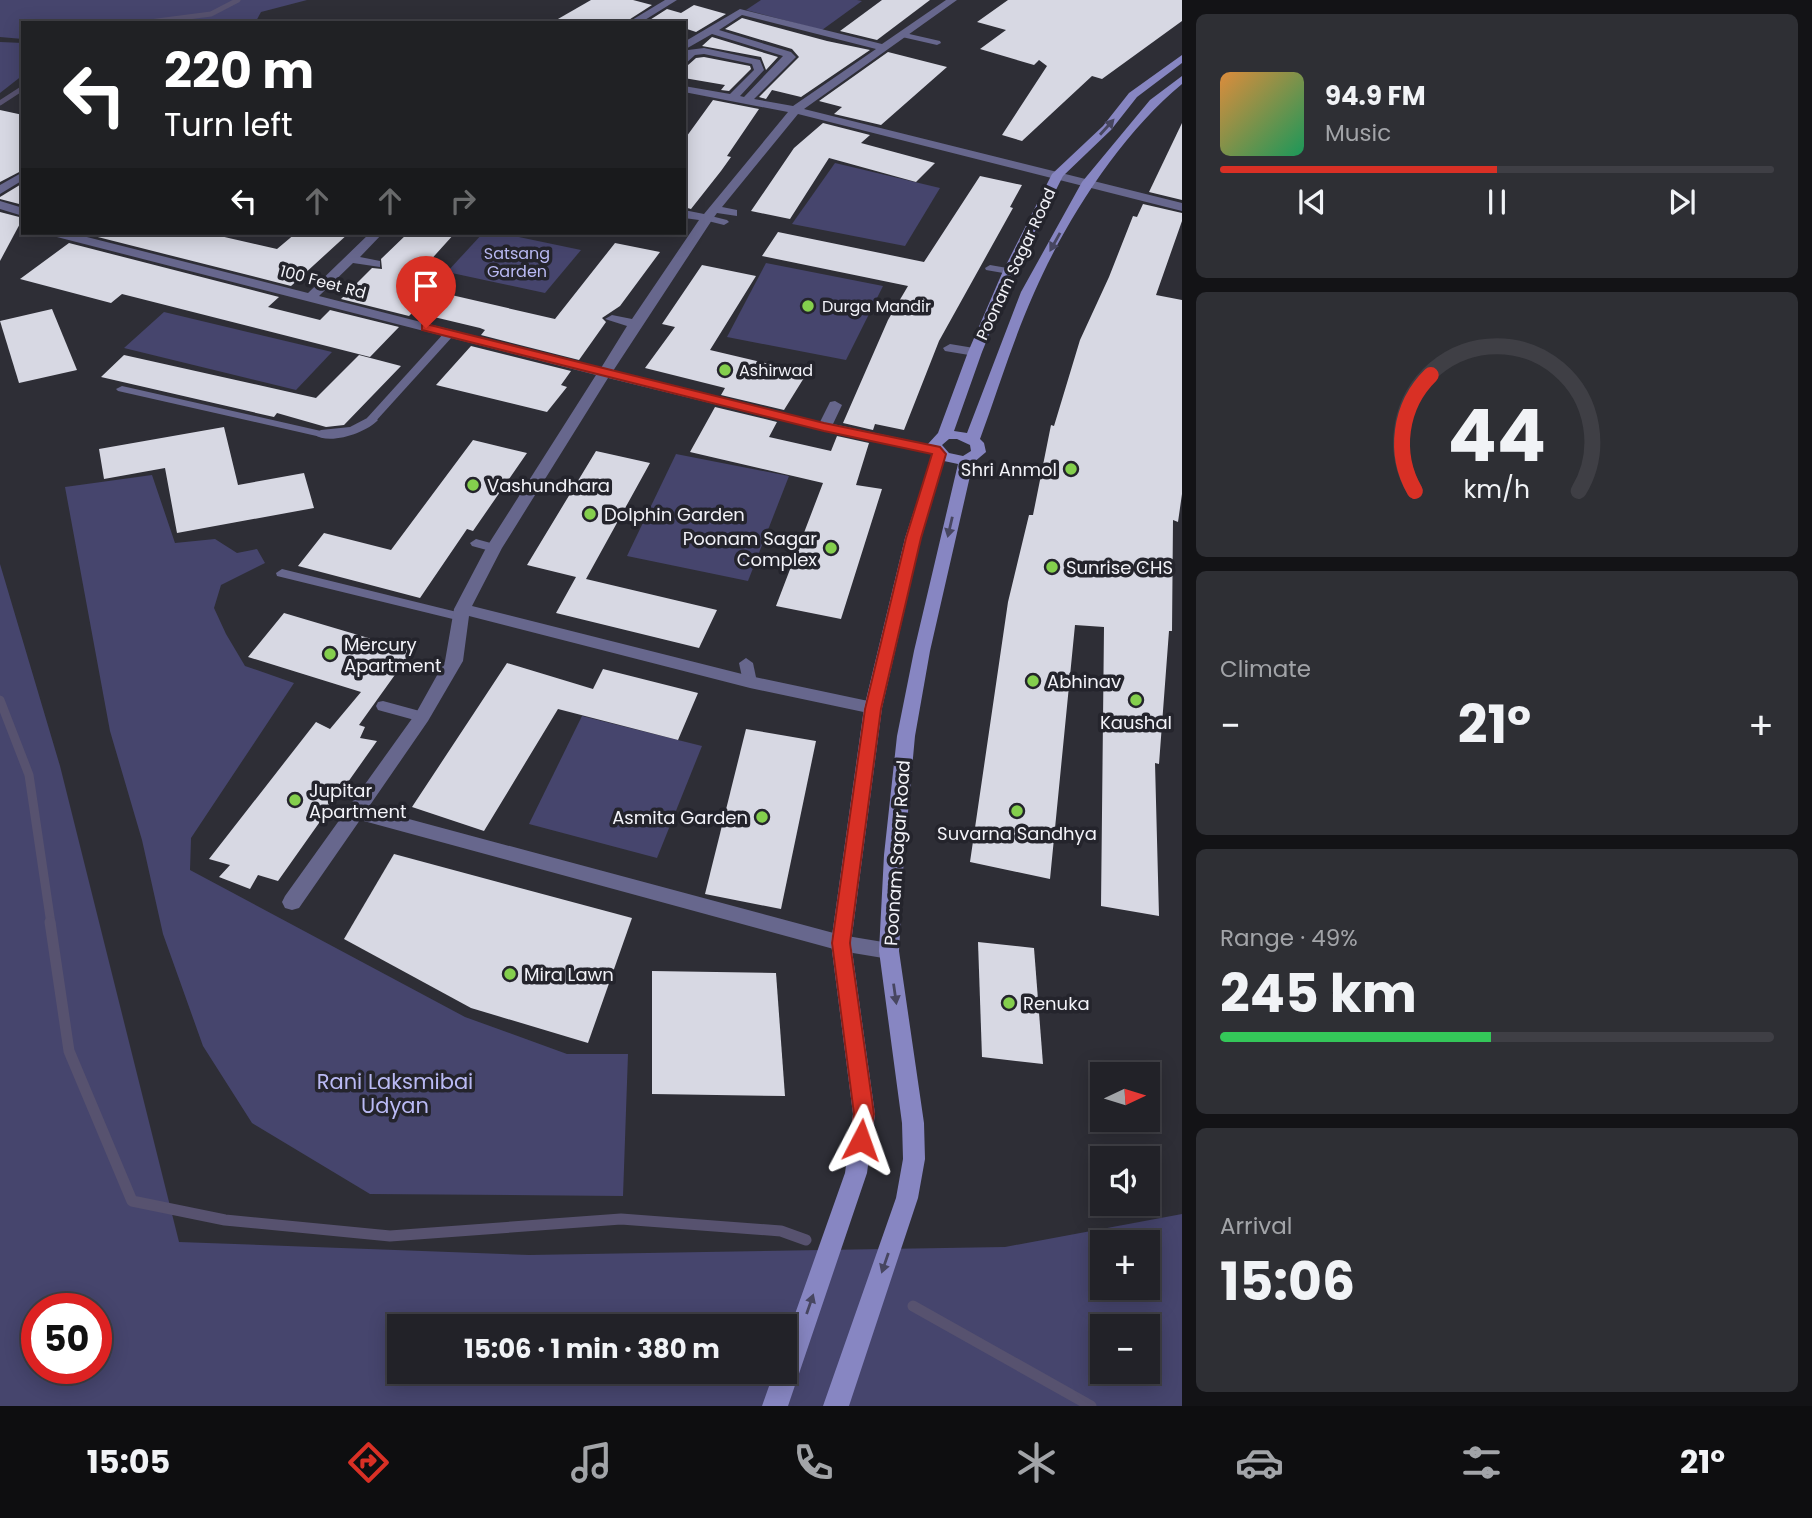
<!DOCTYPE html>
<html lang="en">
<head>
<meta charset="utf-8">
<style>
	:root { --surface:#222228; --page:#2e2f34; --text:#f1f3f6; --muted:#a2a4a8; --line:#3f3f45; --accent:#d93025 }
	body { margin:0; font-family:Poppins,sans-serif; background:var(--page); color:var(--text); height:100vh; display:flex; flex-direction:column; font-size:26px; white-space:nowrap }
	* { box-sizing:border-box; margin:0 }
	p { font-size:23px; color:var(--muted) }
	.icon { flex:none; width:38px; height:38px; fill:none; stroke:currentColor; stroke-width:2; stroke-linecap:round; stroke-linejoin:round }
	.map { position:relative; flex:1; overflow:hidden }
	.drawer { display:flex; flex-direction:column; gap:14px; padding:14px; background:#131316; width:630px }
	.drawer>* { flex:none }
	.banner { position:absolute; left:21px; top:21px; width:665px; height:214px; border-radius:0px; box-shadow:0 4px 18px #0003,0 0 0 2px var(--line); background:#202124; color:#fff; overflow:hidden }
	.needle { width:46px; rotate:86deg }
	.controls { position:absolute; left:1090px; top:1062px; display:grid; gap:14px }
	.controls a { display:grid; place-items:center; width:70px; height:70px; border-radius:0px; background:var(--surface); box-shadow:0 4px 18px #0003,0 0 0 2px var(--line); font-size:35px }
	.speed { position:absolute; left:21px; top:1293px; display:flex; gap:14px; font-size:35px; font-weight:700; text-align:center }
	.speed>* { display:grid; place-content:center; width:91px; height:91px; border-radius:50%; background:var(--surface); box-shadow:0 4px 18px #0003,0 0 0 2px var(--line); line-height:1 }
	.speed .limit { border:10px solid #d22; background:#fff; color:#111 }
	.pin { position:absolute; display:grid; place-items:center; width:60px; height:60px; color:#fff; margin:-72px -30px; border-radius:50% 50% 50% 0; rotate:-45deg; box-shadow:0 0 7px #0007 }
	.pin .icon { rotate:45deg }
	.me { position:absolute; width:77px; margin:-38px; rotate:4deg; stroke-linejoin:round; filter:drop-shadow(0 0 5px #0008) }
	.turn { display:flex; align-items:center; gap:24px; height:147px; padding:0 28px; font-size:32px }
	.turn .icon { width:91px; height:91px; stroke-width:2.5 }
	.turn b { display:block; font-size:49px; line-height:60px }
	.lanes { display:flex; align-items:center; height:66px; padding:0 28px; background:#0003; justify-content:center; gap:35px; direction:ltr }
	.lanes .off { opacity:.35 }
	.big { font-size:52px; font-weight:700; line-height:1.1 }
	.drawer .widget { flex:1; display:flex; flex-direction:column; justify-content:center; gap:10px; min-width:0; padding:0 24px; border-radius:10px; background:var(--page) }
	.drawer .dial { align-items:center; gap:0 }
	.dial svg { height:182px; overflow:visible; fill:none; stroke:var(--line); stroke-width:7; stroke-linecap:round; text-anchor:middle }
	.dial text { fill:var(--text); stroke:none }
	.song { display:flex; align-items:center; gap:21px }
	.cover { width:84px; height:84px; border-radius:10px; background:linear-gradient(135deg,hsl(30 70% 55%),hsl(150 70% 35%)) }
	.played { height:7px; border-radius:4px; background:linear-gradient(90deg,var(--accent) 50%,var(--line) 50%) }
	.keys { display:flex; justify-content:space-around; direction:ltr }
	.heat { display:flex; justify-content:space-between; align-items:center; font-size:38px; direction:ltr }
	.charge { height:10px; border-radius:5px; background:linear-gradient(90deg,#34c759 49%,var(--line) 0) }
	.trip { position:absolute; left:387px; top:1314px; width:410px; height:70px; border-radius:0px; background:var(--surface); box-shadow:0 4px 18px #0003,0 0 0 2px var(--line); font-weight:700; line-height:70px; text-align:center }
	.tabs { display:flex; height:112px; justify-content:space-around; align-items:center; background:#0e0e10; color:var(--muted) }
	.tabs .icon { width:49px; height:49px }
	.tabs .active { color:var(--accent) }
	.tabs b { font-size:32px; color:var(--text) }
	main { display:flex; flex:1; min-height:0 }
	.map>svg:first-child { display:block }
	.green { fill:#46456d; fill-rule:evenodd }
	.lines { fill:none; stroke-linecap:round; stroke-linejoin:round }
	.stream-far2 { stroke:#57526f; stroke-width:5 }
	.stream-far1 { stroke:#57526f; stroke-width:9 }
	.stream { stroke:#57526f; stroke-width:11 }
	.building { fill:#d7d8e3 }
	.service { fill:#67678d; fill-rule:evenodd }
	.minor { fill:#67678d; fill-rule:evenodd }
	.secondary { fill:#8786c2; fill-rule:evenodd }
	.oneway { fill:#474660 }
	.route { fill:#d93025; stroke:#8d1f18; stroke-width:2 }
	.poi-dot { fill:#84cf4d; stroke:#24242c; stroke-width:2.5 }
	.labels { text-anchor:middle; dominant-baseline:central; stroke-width:7; stroke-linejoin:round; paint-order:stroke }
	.far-park-label { font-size:16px; fill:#babaf4; stroke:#24242c }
	.far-street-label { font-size:16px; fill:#f2f2f8; stroke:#24242c }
	.far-poi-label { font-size:16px; fill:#f2f2f8; stroke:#24242c; text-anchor:start }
	.poi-label { font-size:18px; fill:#f2f2f8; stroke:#24242c; text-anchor:start }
	.street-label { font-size:18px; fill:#f2f2f8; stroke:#24242c }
	.near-park-label { font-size:21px; fill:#babaf4; stroke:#24242c }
</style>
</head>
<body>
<main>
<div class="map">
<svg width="1182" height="1406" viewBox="0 0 1182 1406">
	<rect width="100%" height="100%" fill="#2e2e36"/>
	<g class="green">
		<polygon points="0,0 307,0 261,12 255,23 23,23 23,39 0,37"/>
		<polygon points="761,0 857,0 862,1 822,30 746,10"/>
		<polygon points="0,42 23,43 23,75 0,93"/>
		<polygon points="835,163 940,188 905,246 792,224"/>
		<polygon points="483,233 499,233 581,250 545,293 447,272"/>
		<polygon points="766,263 883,286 846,360 727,337"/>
		<polygon points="164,312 332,352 296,390 124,348"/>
		<polygon points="676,454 789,476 748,581 627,556"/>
		<polygon points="152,475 175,543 215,539 237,553 257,549 265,563 221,585 214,608 226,634 245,666 294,683 191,838 190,870 465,1017 567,1054 628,1054 623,1196 370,1194 252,1123 203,1046 163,934 142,840 110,731 65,487"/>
		<path d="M0,564l60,202 119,476 350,13 476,-8 177,-33v192h-1182zM1102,1242h46v46h-46zM37,1309h59v59h-59zM399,1326h385v46h-385zM1102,1326h46v46h-46z"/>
		<polygon points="582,716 702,746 657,858 529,824"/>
	</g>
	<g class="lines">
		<g class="stream-far2">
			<polyline points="142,23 211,14 238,0"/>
			<polyline points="0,103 23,88"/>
		</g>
		<polyline class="stream-far1" points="0,700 29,775 51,924"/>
		<g class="stream">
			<polyline points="50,922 69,1051 132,1201 225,1220 390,1236 621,1219 781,1231 806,1240"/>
			<polyline points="913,1306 1091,1406"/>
		</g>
	</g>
	<g class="building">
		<polygon points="591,0 633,0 652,5 624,23 551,23"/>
		<polygon points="882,0 930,0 877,40 840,31"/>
		<polygon points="1008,0 1182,0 1182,21 1102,79 1092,76 1022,141 1002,135 1047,66 1039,60 1034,65 980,49 1006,30 977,22"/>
		<polygon points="694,5 726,14 696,32 684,28 684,23 645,23 667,9 681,13"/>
		<polygon points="742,18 827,41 870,50 801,97 772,90 766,99 759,97 799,57 792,49 725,29"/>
		<polygon points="712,37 778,57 766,70 761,57 702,46"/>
		<polygon points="888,52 947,67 881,125 834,114 842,107 819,101"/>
		<polygon points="704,57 750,66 751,69 729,91 721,90 725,85 684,78 687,66 696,58"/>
		<polygon points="713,100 759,109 727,156 731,157 721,171 691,209 684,207 684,140"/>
		<polygon points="0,110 23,115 23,170 0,182"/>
		<polygon points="823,123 870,135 861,143 935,163 916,182 829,158 790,219 751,211 794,148"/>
		<polygon points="1182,123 1182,200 1149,192"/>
		<polygon points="980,176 1022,185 1010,207 1013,208 939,341 904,430 875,424 873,430 843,423 888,320 908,286 762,256 778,232 924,262"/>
		<polygon points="23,183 23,205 0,199 0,197"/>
		<polygon points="1143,204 1182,213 1182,221 1156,295 1182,300 1182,494 1178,522 1173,520 1172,631 1169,631 1159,764 1155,763 1159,916 1101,906 1104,627 1075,625 1050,879 970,862 1008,602 1029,515 1033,515 1051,425 1054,426 1080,340 1109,277 1133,216 1137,217"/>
		<polygon points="0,212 23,218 0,261"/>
		<polygon points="82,233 207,233 277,249 296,233 349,233 291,286"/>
		<polygon points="408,233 455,233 408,285 555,319 615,243 660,252 620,306 602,318 606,322 579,360 481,335 485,330 480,328 413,312 409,316 341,299 372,268 382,269 381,259"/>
		<polygon points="69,243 279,297 268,307 320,320 330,310 399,327 370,357 122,294 111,303 20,279"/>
		<polygon points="702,265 756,276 710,350 807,373 784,410 721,395 725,388 645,368 675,327 662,324"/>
		<polygon points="52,309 77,370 19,383 0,321"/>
		<polygon points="471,346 571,371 561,385 567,387 547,412 436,385"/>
		<polygon points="124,355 316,398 359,355 401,366 344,425 326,427 277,413 274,417 101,377"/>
		<polygon points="715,407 777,422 769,437 831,451 837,436 869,443 856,485 882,489 841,619 776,606 823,483 690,452"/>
		<polygon points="224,427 238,485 304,473 314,508 177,533 165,468 104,479 99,449"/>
		<polygon points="473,440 527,453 473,531 467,529 420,598 298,566 324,533 391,550"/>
		<polygon points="596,451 650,463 586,579 717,610 699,648 556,613 576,577 527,565"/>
		<polygon points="284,613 412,651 359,725 365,727 360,738 377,741 278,881 258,875 250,889 219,877 230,865 209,859 316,722 330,729 361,692 248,657"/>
		<polygon points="507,663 593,689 603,669 698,693 678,740 558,709 484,831 412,807"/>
		<polygon points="746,729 816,741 781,909 705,894"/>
		<polygon points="394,854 632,918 588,1043 471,1008 344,939"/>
		<polygon points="978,942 1034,948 1043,1064 982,1057"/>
		<polygon points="652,971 776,973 785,1096 652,1094"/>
	</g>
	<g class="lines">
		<g class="service">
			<polygon points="905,33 940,41 941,43 937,45 902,37 901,35"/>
			<polygon points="707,215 727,220 729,222 724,225 704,220 702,218"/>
			<polygon points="990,265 1013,269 1014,271 1009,274 986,270 985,268"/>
			<polygon points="449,331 454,334 453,336 375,422 367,422 367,418 445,332"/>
			<polygon points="122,386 321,431 327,434 321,437 118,391 116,389"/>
			<polygon points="476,539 498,545 500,548 494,552 472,546 470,543"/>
			<polygon points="282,569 461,613 468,617 461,621 277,576 276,573"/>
			<polygon points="746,658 753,663 757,682 750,687 743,682 739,663"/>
			<polygon points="383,701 427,713 429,717 422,722 378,710 376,706 378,702"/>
		</g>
		<g class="minor">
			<polygon points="665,0 677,0 640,23 627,23"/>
			<path d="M946,0h11l-153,109 378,94v8l-384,-97 -76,93 15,3v6l-20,-3 -5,7 -99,151 207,51 10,-20 5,-1 7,4 -9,19 103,22 7,4 -7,4 -112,-23 -216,-53 -106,170 -30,58 278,70 123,26 6,2 3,4 -3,4 -6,2 -123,-26 -281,-72 -6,45 -35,60 -60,87 473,127 48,8 7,2 3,6 -3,6 -7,2 -48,-8 -481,-131 -61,88 -7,2 -7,-2 -3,-6 3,-6 131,-183 29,-52 9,-52 32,-61 110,-173 -543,-139 -2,-3h20l237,60 62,-60h13l-23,24 20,4v6l-27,-4 -34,33 282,72 26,-42 -22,-7 7,-4 20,4 67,-99 -15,-2v-8l20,4 84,-102 -104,-20v-6l46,8 24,-24 -2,-6 -48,-10 -9,1 -11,10v-10l4,-5 16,-2 56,12 4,10 -24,26 4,1 39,-41 -71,-22 -28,16v-8l56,-33 142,35zM742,15l134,34 -83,57 -39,-7 42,-42 -5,-5 -72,-22z"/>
			<polygon points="23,172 23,180 0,194 0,185"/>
			<polygon points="0,201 23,208 23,216 0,209"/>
			<polygon points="950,344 980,349 982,352 975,356 945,351 943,348"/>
			<path d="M371,416l7,4c-12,13 -50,26 -64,14l7,-4 29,-3z"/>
		</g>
		<path class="secondary" d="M1182,55v8l-45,34 -26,33 -48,46 -48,95 -33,81 -28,79 13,2 54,-141 61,-110 68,-82 32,-24v8c-62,51 -116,136 -148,209 -21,47 -36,97 -54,146l4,4 2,9 -13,11 -43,188 -15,85 -11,119 -5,96 25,172 1,36 -7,39 -69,208h-26l73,-208 7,-39 -1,-36 -23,-172 5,-96 13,-119 17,-85 44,-187 -14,-3 -23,77 -39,170 -31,235 24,171 -8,59 -79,233h-26l12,-34h10v-27l61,-172 8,-59 -22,-171 33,-235 41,-170 28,-85 -6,-8 11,-12 30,-81 35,-81 49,-97 51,-48 26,-33zM949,439h8l13,6 1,6 -8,5 -14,-3 -7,-8z"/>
	</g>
	<defs><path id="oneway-solid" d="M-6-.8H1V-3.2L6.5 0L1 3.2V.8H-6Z" transform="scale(1.75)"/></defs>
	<g class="oneway">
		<use href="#oneway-solid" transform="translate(1107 127) rotate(-48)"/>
		<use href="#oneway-solid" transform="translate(1055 242) rotate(119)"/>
		<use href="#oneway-solid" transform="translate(950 527) rotate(103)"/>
		<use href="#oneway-solid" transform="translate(895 994) rotate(82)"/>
		<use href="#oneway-solid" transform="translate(885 1263) rotate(109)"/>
		<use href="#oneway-solid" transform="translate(810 1304) rotate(-71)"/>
	</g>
	<polygon class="route" points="426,324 824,423 940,447 946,454 921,538 881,709 850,943 874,1114 868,1147 861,1150 853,1147 851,1140 854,1114 832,943 865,709 906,538 932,454 824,431 422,330 422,325"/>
	<g class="poi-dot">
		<circle cx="808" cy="306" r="7"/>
		<circle cx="725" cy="370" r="7"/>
		<circle cx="1071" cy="469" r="7"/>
		<circle cx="473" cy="485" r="7"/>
		<circle cx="590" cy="514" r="7"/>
		<circle cx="831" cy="548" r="7"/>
		<circle cx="1052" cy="567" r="7"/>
		<circle cx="330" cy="654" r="7"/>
		<circle cx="1033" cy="681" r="7"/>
		<circle cx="1136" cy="700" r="7"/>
		<circle cx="295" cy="800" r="7"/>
		<circle cx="1017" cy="811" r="7"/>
		<circle cx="762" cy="817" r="7"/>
		<circle cx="510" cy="974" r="7"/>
		<circle cx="1009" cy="1003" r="7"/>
	</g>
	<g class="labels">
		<g class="far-park-label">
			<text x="517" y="253">Satsang<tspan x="517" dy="18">Garden</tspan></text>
		</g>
		<g class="far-street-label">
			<text transform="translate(1016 264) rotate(-65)">Poonam Sagar Road</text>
			<text transform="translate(323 282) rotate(15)">100 Feet Rd</text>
		</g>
		<g class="far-poi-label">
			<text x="822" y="306">Durga Mandir</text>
			<text x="739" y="370">Ashirwad</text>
		</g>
		<g class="poi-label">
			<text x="1057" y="469" text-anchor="end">Shri Anmol</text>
			<text x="487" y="485">Vashundhara</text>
			<text x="604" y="514">Dolphin Garden</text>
			<text x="817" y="538" text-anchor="end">Poonam Sagar<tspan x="817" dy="21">Complex</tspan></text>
			<text x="1066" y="567">Sunrise CHS</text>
			<text x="344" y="644">Mercury<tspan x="344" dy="21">Apartment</tspan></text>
			<text x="1047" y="681">Abhinav</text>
			<text x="1136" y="722" text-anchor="middle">Kaushal</text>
			<text x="309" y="790">Jupitar<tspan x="309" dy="21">Apartment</tspan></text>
			<text x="748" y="817" text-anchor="end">Asmita Garden</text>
			<text x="1017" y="833" text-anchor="middle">Suvarna Sandhya</text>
			<text x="524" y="974">Mira Lawn</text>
			<text x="1023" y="1003">Renuka</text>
		</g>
		<g class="street-label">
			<text transform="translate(897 853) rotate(-86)">Poonam Sagar Road</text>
		</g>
		<g class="near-park-label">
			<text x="395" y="1081">Rani Laksmibai<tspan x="395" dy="24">Udyan</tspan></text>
		</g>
	</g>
</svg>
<div class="controls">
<a><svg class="needle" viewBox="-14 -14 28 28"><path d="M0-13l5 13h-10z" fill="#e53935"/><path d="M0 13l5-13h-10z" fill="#a2a4a8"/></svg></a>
<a><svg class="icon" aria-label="sound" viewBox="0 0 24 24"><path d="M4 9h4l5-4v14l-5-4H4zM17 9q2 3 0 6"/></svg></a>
<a>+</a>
<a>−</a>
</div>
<div class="speed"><div class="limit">50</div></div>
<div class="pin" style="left:426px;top:328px;background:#d93025"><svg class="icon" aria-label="arrive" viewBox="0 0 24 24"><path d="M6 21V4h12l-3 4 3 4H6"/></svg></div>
<svg class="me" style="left:861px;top:1140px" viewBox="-20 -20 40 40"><path d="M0-17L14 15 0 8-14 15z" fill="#d93025" stroke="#fff" stroke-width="4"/></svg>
<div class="trip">15:06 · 1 min · 380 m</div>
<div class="banner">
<div class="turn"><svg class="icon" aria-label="left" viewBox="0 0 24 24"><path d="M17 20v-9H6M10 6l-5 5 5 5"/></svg><div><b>220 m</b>Turn left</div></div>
<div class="lanes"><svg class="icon" aria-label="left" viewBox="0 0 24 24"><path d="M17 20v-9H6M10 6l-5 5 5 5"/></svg><svg class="icon off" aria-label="ahead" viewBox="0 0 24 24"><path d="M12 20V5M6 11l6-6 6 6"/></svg><svg class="icon off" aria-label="ahead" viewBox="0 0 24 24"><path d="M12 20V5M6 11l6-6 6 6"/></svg><svg class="icon off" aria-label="right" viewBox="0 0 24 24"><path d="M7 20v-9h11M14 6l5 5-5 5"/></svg></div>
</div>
</div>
<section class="drawer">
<div class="widget">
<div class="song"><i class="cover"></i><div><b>94.9 FM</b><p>Music</p></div></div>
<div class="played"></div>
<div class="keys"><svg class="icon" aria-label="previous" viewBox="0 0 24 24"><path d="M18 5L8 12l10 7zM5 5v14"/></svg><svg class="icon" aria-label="pause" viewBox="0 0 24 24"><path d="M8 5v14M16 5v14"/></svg><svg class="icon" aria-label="next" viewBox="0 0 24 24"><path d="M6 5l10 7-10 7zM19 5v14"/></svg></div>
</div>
<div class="widget dial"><svg viewBox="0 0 100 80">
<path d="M14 69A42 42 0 1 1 86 69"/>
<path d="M14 69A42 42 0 0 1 21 18" stroke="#d93025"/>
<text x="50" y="56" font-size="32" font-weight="700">44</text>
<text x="50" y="72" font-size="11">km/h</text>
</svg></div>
<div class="widget"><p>Climate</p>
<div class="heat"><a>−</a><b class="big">21°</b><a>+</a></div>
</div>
<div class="widget"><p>Range · 49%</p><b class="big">245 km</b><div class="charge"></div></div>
<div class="widget"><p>Arrival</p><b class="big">15:06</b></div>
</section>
</main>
<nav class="tabs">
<b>15:05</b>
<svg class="icon active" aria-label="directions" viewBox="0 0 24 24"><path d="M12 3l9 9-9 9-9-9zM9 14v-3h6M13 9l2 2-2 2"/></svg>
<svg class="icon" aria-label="music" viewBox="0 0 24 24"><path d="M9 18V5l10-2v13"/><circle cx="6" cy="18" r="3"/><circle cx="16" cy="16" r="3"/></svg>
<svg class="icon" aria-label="phone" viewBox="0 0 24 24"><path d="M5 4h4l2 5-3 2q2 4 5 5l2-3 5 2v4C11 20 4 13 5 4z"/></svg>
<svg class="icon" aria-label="climate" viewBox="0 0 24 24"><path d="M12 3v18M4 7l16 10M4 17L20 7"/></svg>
<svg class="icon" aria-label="car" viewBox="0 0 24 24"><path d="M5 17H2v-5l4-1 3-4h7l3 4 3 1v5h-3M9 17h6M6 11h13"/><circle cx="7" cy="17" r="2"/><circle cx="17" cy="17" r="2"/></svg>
<svg class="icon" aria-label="filters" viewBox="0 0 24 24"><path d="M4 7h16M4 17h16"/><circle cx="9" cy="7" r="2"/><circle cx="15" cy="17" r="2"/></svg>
<b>21°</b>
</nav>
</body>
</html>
